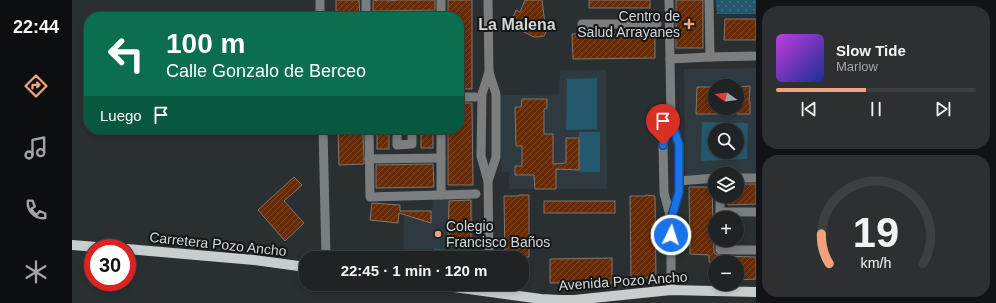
<!DOCTYPE html>
<html lang="es">
<head>
<meta charset="utf-8">
<style>
	:root { --surface:#202325; --page:#2d2f32; --text:#f1f3f6; --muted:#a2a4a7; --line:#3d4042; --accent:#f1a27b }
	body { margin:0; font-family:Helvetica,sans-serif; background:var(--page); color:var(--text); height:100vh; display:flex; flex-direction:column; font-size:15px; white-space:nowrap }
	* { box-sizing:border-box; margin:0 }
	p { font-size:13px; color:var(--muted) }
	.icon { flex:none; width:22px; height:22px; fill:none; stroke:currentColor; stroke-width:2; stroke-linecap:round; stroke-linejoin:round }
	.map { position:relative; flex:1; overflow:hidden }
	.side { display:flex; flex-direction:column; gap:6px; padding:6px; background:#121314; width:240px }
	.side>* { flex:none }
	.top-card { position:absolute; left:12px; top:12px; width:380px; height:122px; border-radius:16px; box-shadow:0 2px 6px #0003,0 0 0 1px var(--line); background:#0b6e4f; color:#fff; overflow:hidden }
	.needle { width:26px; rotate:284deg }
	.buttons { position:absolute; left:636px; top:79px; display:grid; gap:8px }
	.buttons a { display:grid; place-items:center; width:36px; height:36px; border-radius:50%; background:var(--surface); box-shadow:0 2px 6px #0003,0 0 0 1px var(--line); font-size:20px }
	.speed { position:absolute; left:12px; top:239px; display:flex; gap:8px; font-size:20px; font-weight:700; text-align:center }
	.speed>* { display:grid; place-content:center; width:52px; height:52px; border-radius:50%; background:var(--surface); box-shadow:0 2px 6px #0003,0 0 0 1px var(--line); line-height:1 }
	.speed .limit { border:6px solid #d22; background:#fff; color:#111 }
	.pin { position:absolute; display:grid; place-items:center; width:34px; height:34px; color:#fff; margin:-41px -17px; border-radius:50% 50% 50% 0; rotate:-45deg; box-shadow:0 0 4px #0007 }
	.pin .icon { rotate:45deg }
	.me { position:absolute; width:44px; margin:-22px; rotate:4deg; stroke-linejoin:round; filter:drop-shadow(0 0 3px #0008) }
	.turn { display:flex; align-items:center; gap:14px; height:84px; padding:0 16px; font-size:18px }
	.turn .icon { width:52px; height:52px; stroke-width:2.5 }
	.turn b { display:block; font-size:28px; line-height:34px }
	.then { display:flex; align-items:center; height:38px; padding:0 16px; background:#0003; gap:8px; font-size:15px }
	.side .tile { flex:1; display:flex; flex-direction:column; justify-content:center; gap:6px; min-width:0; padding:0 14px; border-radius:16px; background:var(--page) }
	.side .dial { align-items:center; gap:0 }
	.dial svg { height:104px; overflow:visible; fill:none; stroke:var(--line); stroke-width:7; stroke-linecap:round; text-anchor:middle }
	.dial text { fill:var(--text); stroke:none }
	.song { display:flex; align-items:center; gap:12px }
	.cover { width:48px; height:48px; border-radius:6px; background:linear-gradient(135deg,hsl(290 70% 55%),hsl(230 70% 35%)) }
	.played { height:4px; border-radius:2px; background:linear-gradient(90deg,var(--accent) 45%,var(--line) 45%) }
	.keys { display:flex; justify-content:space-around; direction:ltr }
	.trip { position:absolute; left:227px; top:251px; width:230px; height:40px; border-radius:16px; background:var(--surface); box-shadow:0 2px 6px #0003,0 0 0 1px var(--line); font-weight:700; line-height:40px; text-align:center }
	main { display:flex; flex:1; min-height:0 }
	.menu { display:flex; flex-direction:column; width:72px; justify-content:space-around; align-items:center; background:#0d0e0f; color:var(--muted) }
	.menu .icon { width:28px; height:28px }
	.menu .selected { color:var(--accent) }
	.menu b { font-size:18px; color:var(--text) }
	.map>svg:first-child { display:block }
	.built { fill:#2e3a3f; fill-rule:evenodd }
	.park { fill:url(#park-dots) }
	.pitch { fill:#24596d; fill-rule:evenodd }
	.building { fill:url(#building-hatch); stroke:#7d7774 }
	.lines { fill:none; stroke-linecap:round; stroke-linejoin:round }
	.minor { stroke:#7b7e7f; stroke-width:9 }
	.major { stroke:#c8ced0; stroke-width:10 }
	.route-casing { stroke:#114b97; stroke-width:10 }
	.route { stroke:#1a73e8; stroke-width:7 }
	.poi-dot { fill:#f1a27b; stroke:#141718; stroke-width:1.5 }
	.labels { text-anchor:middle; dominant-baseline:central; stroke-width:4; stroke-linejoin:round; paint-order:stroke }
	.poi-label { font-size:14px; fill:#d4d7d8; stroke:#141718; text-anchor:end }
	.street-label { font-size:14px; fill:#d4d7d8; stroke:#141718 }
	.quarter-label { font-size:16px; font-weight:bold; fill:#d4d7d8; stroke:#141718 }
</style>
</head>
<body>
<main>
<nav class="menu">
<b>22:44</b>
<svg class="icon selected" aria-label="directions" viewBox="0 0 24 24"><path d="M12 3l9 9-9 9-9-9zM9 14v-3h6M13 9l2 2-2 2"/></svg>
<svg class="icon" aria-label="music" viewBox="0 0 24 24"><path d="M9 18V5l10-2v13"/><circle cx="6" cy="18" r="3"/><circle cx="16" cy="16" r="3"/></svg>
<svg class="icon" aria-label="phone" viewBox="0 0 24 24"><path d="M5 4h4l2 5-3 2q2 4 5 5l2-3 5 2v4C11 20 4 13 5 4z"/></svg>
<svg class="icon" aria-label="climate" viewBox="0 0 24 24"><path d="M12 3v18M4 7l16 10M4 17L20 7"/></svg>
</nav>
<div class="map">
<svg width="684" height="303" viewBox="0 0 684 303">
	<defs>
		<pattern id="park-dots" width="8" height="8" patternUnits="userSpaceOnUse"><rect width="8" height="8" fill="#24596d"/><path d="M2 2h.1M6 6h.1" fill="none" stroke="#437081" stroke-width="1.8" stroke-linecap="round"/></pattern>
		<pattern id="building-hatch" width="6" height="6" patternUnits="userSpaceOnUse"><rect width="6" height="6" fill="#682b04"/><path d="M-1 1l2-2M0 6l6-6M5 7l2-2" fill="none" stroke="#7d4928"/></pattern>
	</defs>
	<rect width="100%" height="100%" fill="#2a2f31"/>
	<g class="built">
		<path d="M684,68v106h-41v1l-30,1 -1,-107zM643,86h22v22h-22zM643,130h22v22h-22z"/>
		<polygon points="488,70 534,70 535,189 437,189 437,172 429,172 429,95 487,94"/>
		<polygon points="361,198 401,198 401,258 331,258 332,210 360,210"/>
	</g>
	<polygon class="park" points="644,0 684,0 684,14 645,14"/>
	<g class="pitch">
		<polygon points="525,78 525,129 494,130 495,79"/>
		<path d="M630,122l46,1 -1,36 -46,2zM643,130h22v22h-22z"/>
		<rect x="507" y="132" width="21" height="40"/>
		<polygon points="362,248 398,254 398,258 362,258"/>
	</g>
	<g class="building">
		<polygon points="264,0 287,0 288,17 264,17"/>
		<polygon points="306,0 315,0 315,1 327,0 363,0 363,10 301,11 301,1"/>
		<polygon points="376,0 400,0 400,89 390,89 390,84 387,84 387,75 391,75 390,62 387,62 387,54 390,54 390,41 387,41 387,33 390,33 390,21 387,21 387,17 376,17"/>
		<polygon points="453,0 470,0 473,24 475,30 472,36 466,37 462,37 438,25 444,10 448,12"/>
		<rect x="517" y="0" width="61" height="8"/>
		<rect x="604" y="0" width="27" height="48"/>
		<polygon points="653,19 684,19 684,40 652,40"/>
		<polygon points="500,34 583,34 583,58 501,59"/>
		<polygon points="678,86 677,102 678,102 678,114 665,114 665,87"/>
		<polygon points="625,87 643,87 643,108 662,108 662,114 624,114"/>
		<polygon points="450,99 475,99 475,108 472,109 472,134 481,134 481,164 494,163 494,138 507,138 507,170 484,169 484,189 463,189 462,175 443,175 443,166 450,166 450,146 444,146 443,107 449,107"/>
		<polygon points="390,103 400,103 401,185 376,185 376,129 387,129 387,107 391,107"/>
		<polygon points="266,129 291,129 292,164 267,165"/>
		<rect x="305" y="129" width="12" height="20"/>
		<rect x="349" y="129" width="12" height="19"/>
		<polygon points="361,164 362,187 304,188 304,165"/>
		<polygon points="222,177 230,185 212,201 232,223 213,241 186,210"/>
		<polygon points="665,184 684,184 684,204 656,205 656,196 665,196"/>
		<polygon points="617,187 640,187 642,253 648,256 684,257 684,279 665,280 665,262 637,262 637,255 618,254"/>
		<polygon points="447,195 457,195 457,257 433,258 432,196 447,196"/>
		<polygon points="574,195 583,196 584,278 559,278 558,196 574,196"/>
		<polygon points="399,200 399,240 376,240 377,201"/>
		<rect x="472" y="201" width="71" height="12"/>
		<polygon points="300,203 328,205 328,211 359,211 359,223 327,213 326,223 298,220"/>
		<polygon points="540,258 540,283 478,283 478,259"/>
	</g>
	<g class="lines">
		<g class="minor">
			<polyline points="248,0 248,17"/>
			<polyline points="294,0 294,17"/>
			<polyline points="369,0 369,17"/>
			<polyline points="416,0 417,72 424,94 424,157 416,181"/>
			<polyline points="597,0 599,119 607,145 607,192 599,219"/>
			<polyline points="637,0 638,57"/>
			<polyline points="510,24 585,24"/>
			<polyline points="598,59 638,57 684,56"/>
			<polyline points="387,97 403,97"/>
			<polyline points="599,119 591,145 592,193 599,219 599,290"/>
			<polyline points="251,129 254,258"/>
			<polyline points="297,129 298,197 404,194"/>
			<polyline points="325,129 325,145 340,144 340,129"/>
			<polyline points="369,129 369,195"/>
			<polyline points="297,159 369,158"/>
			<polyline points="665,178 684,178"/>
			<polyline points="607,181 643,178"/>
			<polyline points="648,212 684,212"/>
			<polyline points="648,217 648,196"/>
			<polyline points="648,240 648,250 684,250"/>
			<polyline points="417,258 416,181 409,156 410,94 417,72"/>
		</g>
		<g class="major">
			<polyline points="0,245 37,248"/>
			<polyline points="55,249 182,260 234,267"/>
			<polyline points="360,284 469,299 488,300 502,300 599,290 684,292"/>
		</g>
	</g>
	<g class="lines">
		<defs>
			<polyline id="route" points="591,145 599,119 607,145 607,192 599,220 599,235"/>
		</defs>
		<use href="#route" class="route-casing"/>
		<use href="#route" class="route"/>
	</g>
	<g class="poi-dot">
		<path d="M615 18h4v4h4v4h-4v4h-4v-4h-4v-4h4z"/>
		<circle cx="366" cy="234" r="4"/>
	</g>
	<g class="labels">
		<g class="poi-label">
			<text x="608" y="16">Centro de<tspan x="608" dy="16">Salud Arrayanes</tspan></text>
			<text x="374" y="226" text-anchor="start">Colegio<tspan x="374" dy="16">Francisco Baños</tspan></text>
		</g>
		<g class="street-label">
			<text transform="translate(146 244) rotate(6)">Carretera Pozo Ancho</text>
			<text transform="translate(551 281) rotate(-4)">Avenida Pozo Ancho</text>
		</g>
		<g class="quarter-label">
			<text x="445" y="24">La Malena</text>
		</g>
	</g>
</svg>
<div class="buttons">
<a><svg class="needle" viewBox="-14 -14 28 28"><path d="M0-13l5 13h-10z" fill="#e53935"/><path d="M0 13l5-13h-10z" fill="#a2a4a7"/></svg></a>
<a><svg class="icon" aria-label="search" viewBox="0 0 24 24"><circle cx="10" cy="10" r="6"/><path d="M15 15l6 6"/></svg></a>
<a><svg class="icon" aria-label="layers" viewBox="0 0 24 24"><path d="M12 4l9 5-9 5-9-5zM3 14l9 5 9-5"/></svg></a>
<a>+</a>
<a>−</a>
</div>
<div class="speed"><div class="limit">30</div></div>
<div class="pin" style="left:591px;top:145px;background:#d93025"><svg class="icon" aria-label="arrive" viewBox="0 0 24 24"><path d="M6 21V4h12l-3 4 3 4H6"/></svg></div>
<svg class="me" style="left:599px;top:235px" viewBox="-20 -20 40 40"><circle r="17" fill="#1a73e8" stroke="#fff" stroke-width="3"/><path d="M0-11L8 9 0 5-8 9z" fill="#fff"/></svg>
<div class="trip">22:45 · 1 min · 120 m</div>
<div class="top-card">
<div class="turn"><svg class="icon" aria-label="left" viewBox="0 0 24 24"><path d="M17 20v-9H6M10 6l-5 5 5 5"/></svg><div><b>100 m</b>Calle Gonzalo de Berceo</div></div>
<div class="then">Luego<svg class="icon" aria-label="arrive" viewBox="0 0 24 24"><path d="M6 21V4h12l-3 4 3 4H6"/></svg></div>
</div>
</div>
<section class="side">
<div class="tile">
<div class="song"><i class="cover"></i><div><b>Slow Tide</b><p>Marlow</p></div></div>
<div class="played"></div>
<div class="keys"><svg class="icon" aria-label="previous" viewBox="0 0 24 24"><path d="M18 5L8 12l10 7zM5 5v14"/></svg><svg class="icon" aria-label="pause" viewBox="0 0 24 24"><path d="M8 5v14M16 5v14"/></svg><svg class="icon" aria-label="next" viewBox="0 0 24 24"><path d="M6 5l10 7-10 7zM19 5v14"/></svg></div>
</div>
<div class="tile dial"><svg viewBox="0 0 100 80">
<path d="M14 69A42 42 0 1 1 86 69"/>
<path d="M14 69A42 42 0 0 1 8 46" stroke="#f1a27b"/>
<text x="50" y="56" font-size="32" font-weight="700">19</text>
<text x="50" y="72" font-size="11">km/h</text>
</svg></div>
</section>
</main>
</body>
</html>
